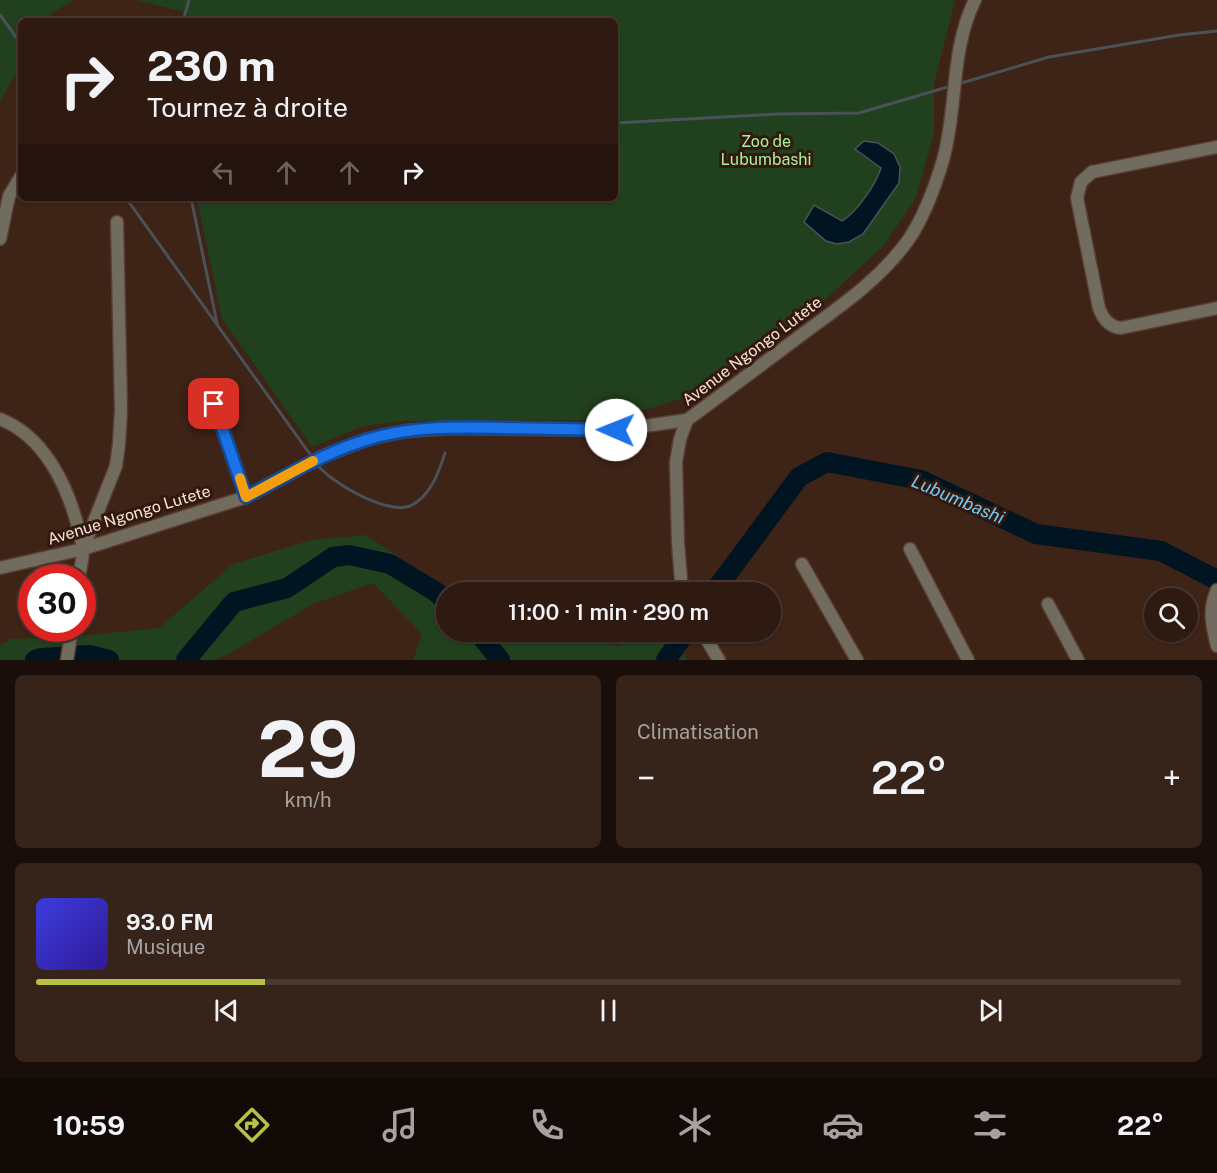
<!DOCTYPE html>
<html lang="fr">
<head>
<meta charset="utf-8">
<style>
	:root { --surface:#2e1a11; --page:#36231a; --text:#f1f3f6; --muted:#a7a19f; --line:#493831; --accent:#b9c046 }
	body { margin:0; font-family:"Public Sans",sans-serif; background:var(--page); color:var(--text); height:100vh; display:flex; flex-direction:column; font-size:22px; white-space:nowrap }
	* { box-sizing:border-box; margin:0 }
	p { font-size:20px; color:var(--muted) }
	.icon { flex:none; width:33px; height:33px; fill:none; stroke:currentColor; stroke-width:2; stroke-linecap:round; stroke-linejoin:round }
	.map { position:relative; height:660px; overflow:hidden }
	.side { display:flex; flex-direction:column; gap:15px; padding:15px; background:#190e09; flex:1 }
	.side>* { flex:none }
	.banner { position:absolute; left:18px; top:18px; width:600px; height:183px; border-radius:9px; box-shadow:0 2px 4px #0004,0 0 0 2px var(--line); background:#2e1a11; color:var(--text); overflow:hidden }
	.fabs { position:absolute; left:1144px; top:588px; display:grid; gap:12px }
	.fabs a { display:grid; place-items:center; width:54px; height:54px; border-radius:50%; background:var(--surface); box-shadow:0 2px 4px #0004,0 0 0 2px var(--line); font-size:30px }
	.speed { position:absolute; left:18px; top:564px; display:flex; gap:12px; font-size:30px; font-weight:700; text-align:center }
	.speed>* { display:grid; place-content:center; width:78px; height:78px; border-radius:50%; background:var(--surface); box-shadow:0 2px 4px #0004,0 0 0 2px var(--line); line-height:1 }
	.speed .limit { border:9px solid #d22; background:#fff; color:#111 }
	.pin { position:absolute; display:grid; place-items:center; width:51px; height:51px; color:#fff; margin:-26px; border-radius:12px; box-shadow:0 3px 9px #0006 }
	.me { position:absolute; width:66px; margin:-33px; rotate:271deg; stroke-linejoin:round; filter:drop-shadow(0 0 4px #0008) }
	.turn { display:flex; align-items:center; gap:21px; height:126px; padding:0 30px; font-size:27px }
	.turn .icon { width:78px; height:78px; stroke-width:2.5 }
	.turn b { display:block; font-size:42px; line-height:51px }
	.lanes { display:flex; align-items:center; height:57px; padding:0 30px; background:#0003; justify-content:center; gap:30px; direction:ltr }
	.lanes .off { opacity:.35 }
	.big { font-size:45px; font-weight:600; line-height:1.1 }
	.side .card { flex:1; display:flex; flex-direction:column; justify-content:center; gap:9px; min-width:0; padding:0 21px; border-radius:9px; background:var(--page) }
	.side .dial { align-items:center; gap:0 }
	.dial b { font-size:78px; line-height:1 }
	.song { display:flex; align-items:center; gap:18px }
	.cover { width:72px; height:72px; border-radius:9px; background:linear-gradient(135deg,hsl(240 70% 55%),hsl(250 70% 35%)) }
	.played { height:6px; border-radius:3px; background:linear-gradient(90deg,var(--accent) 20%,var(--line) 20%) }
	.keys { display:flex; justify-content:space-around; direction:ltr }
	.heat { display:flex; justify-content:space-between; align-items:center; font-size:33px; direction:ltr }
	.side .tiles { flex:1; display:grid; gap:15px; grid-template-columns:1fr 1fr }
	.card:last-child { grid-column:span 2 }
	.trip { position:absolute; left:436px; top:582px; width:345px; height:60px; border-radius:30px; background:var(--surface); box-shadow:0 2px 4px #0004,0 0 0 2px var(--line); font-weight:600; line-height:60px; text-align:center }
	.menu { display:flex; height:96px; justify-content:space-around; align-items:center; background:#120a07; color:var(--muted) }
	.menu .icon { width:42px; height:42px }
	.menu .selected { color:var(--accent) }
	.menu b { font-size:27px; color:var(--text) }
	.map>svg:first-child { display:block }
	.green { fill:#21401d }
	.water { fill:#001421; stroke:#4a5258; stroke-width:1.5 }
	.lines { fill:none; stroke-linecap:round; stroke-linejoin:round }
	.stream { stroke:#4a5258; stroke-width:3 }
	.river { stroke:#001421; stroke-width:20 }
	.minor-casing { stroke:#583e32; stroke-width:15 }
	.tertiary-casing { stroke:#583e32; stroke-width:15 }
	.minor { stroke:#726c5f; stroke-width:12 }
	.tertiary { stroke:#726c5f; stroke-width:12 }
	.route-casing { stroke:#114b97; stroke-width:15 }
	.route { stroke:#1a73e8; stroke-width:10 }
	.slow { stroke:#f59e0b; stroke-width:10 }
	.labels { text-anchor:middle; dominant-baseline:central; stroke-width:6; stroke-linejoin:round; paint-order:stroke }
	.park-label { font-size:16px; fill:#a6f19b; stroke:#33190d }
	.street-label { font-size:16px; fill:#f5e2da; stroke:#33190d }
	.water-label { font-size:18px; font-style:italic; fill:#71cafa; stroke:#33190d }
</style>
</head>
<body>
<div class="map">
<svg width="1217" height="660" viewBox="0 0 1217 660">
	<rect width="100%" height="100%" fill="#3e2317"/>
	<g class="green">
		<polygon points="0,0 74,0 52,13 47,21 21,21 21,65 0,101"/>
		<polygon points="137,0 955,0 934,84 934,134 915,200 884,245 826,299 696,394 613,420 404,421 364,426 312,447 222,319 197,198 615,198 615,21 187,21 188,13"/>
		<polygon points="366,535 451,592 447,592 447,632 546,632 618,646 650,632 673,632 687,660 413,660 422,634 373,583 313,604 225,656 214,660 0,660 0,645 11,639 70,637 159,628 233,564 311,540"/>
	</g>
	<path class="water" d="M864,141l14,2 16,11 6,13 -1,16 -36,51 -14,8 -12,2 -11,-3 -22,-19 10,-17 28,16c15,-9 34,-37 39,-53l-26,-19z"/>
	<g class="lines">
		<g class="stream">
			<polyline points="0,15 21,44"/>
			<polyline points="183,21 189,0"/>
			<polyline points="958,84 1049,57 1179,35 1217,31"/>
			<polyline points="615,123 778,114 859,113 951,86"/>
			<polyline points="126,198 312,457"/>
			<polyline points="191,198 217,323"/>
			<path d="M316,463c13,19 71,52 94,43 20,-9 29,-34 35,-53"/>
		</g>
		<g class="river">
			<polyline points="714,592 799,477 827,462 921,480 1036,534 1161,551 1217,580"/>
			<polyline points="478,632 500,660"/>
			<polyline points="35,660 41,658 89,655 109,660"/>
			<polyline points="186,660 234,602 287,588 333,557 349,555 390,564 436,592 447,602"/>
			<polyline points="666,660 686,632"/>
		</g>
		<defs>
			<g id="minor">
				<path d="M1217,147l-125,25 -11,10 -4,16 22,110c4,11 10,19 22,20l96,-20"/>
				<polyline points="0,239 9,196 21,176"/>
				<polyline points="214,404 246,497"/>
				<path d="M0,419c44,17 67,66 78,108 1,8 5,16 5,23 0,9 -3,19 -4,28"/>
				<polyline points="83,549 116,466 119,444 121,410 117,222"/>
				<polyline points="910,549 968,660"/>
				<polyline points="802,564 857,660"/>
				<polyline points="0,568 83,549 246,497 321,457 368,439 387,435 407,431 451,428 617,430 687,420"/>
				<path d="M1217,590c-9,19 -5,36 0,56"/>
				<polyline points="1048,604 1078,660"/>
				<polyline points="67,660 72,628"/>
			</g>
			<g id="tertiary">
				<path d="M682,592l-4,-49 -2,-81 4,-23 7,-19c41,-30 81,-60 121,-90 37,-27 74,-53 101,-91 16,-24 26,-52 34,-79 15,-53 7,-110 32,-160"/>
				<polyline points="702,632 719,660"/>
			</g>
		</defs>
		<use href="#minor" class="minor-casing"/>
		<use href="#tertiary" class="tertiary-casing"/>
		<use href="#minor" class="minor"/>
		<use href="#tertiary" class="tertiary"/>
	</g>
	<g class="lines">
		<defs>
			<path id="route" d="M214,404l32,93c39,-21 78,-44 120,-57 44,-14 91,-13 136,-12 38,1 76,1 114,2"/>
		</defs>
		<use href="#route" class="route-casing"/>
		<use href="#route" class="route"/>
		<polyline class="slow" points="240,478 246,497 313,461"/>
	</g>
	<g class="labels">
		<g class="park-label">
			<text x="766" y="141">Zoo de<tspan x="766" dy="18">Lubumbashi</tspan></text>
		</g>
		<g class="street-label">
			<text transform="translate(752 351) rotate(-37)">Avenue Ngongo Lutete</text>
			<text transform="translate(129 515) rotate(-17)">Avenue Ngongo Lutete</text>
		</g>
		<g class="water-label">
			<text transform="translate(958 499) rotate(23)">Lubumbashi</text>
		</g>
	</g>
</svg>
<div class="fabs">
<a><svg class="icon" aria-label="search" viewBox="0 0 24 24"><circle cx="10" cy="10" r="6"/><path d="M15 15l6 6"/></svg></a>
</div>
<div class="speed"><div class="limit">30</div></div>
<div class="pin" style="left:214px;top:404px;background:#d93025"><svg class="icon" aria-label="arrive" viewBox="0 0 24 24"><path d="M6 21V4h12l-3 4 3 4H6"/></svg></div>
<svg class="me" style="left:616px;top:430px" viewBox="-20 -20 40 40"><circle r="19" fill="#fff"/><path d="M0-13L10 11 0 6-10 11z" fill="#1a73e8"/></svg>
<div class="trip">11:00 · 1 min · 290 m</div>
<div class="banner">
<div class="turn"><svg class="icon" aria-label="right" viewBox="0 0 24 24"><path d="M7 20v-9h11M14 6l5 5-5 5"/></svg><div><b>230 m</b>Tournez à droite</div></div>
<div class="lanes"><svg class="icon off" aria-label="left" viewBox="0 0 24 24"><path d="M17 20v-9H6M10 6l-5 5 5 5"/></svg><svg class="icon off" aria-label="ahead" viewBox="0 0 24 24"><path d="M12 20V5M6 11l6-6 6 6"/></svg><svg class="icon off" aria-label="ahead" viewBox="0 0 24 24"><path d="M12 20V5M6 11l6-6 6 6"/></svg><svg class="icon" aria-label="right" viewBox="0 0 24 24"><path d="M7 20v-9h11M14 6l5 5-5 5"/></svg></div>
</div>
</div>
<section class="side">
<div class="tiles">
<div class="card dial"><b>29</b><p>km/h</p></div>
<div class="card"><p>Climatisation</p>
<div class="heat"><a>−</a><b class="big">22°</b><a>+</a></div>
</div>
<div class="card">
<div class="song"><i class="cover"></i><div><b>93.0 FM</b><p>Musique</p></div></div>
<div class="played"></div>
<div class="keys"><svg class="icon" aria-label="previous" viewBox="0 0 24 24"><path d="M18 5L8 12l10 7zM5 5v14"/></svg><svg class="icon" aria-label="pause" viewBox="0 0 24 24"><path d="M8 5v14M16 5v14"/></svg><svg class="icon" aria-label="next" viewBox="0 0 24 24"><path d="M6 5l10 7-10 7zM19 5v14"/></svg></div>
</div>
</div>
</section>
<nav class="menu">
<b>10:59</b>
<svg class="icon selected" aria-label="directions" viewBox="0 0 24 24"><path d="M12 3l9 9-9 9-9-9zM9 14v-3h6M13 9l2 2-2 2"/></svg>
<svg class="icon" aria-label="music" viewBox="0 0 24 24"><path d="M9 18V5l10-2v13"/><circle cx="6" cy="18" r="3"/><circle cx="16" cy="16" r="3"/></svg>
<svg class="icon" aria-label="phone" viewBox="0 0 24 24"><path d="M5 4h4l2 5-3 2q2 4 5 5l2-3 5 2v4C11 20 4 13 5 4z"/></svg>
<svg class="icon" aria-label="climate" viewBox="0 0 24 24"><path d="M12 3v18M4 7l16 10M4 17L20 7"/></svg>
<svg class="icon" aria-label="car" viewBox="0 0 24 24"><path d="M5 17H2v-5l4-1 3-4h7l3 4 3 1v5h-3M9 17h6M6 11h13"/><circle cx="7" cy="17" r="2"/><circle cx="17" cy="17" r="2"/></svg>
<svg class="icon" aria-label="filters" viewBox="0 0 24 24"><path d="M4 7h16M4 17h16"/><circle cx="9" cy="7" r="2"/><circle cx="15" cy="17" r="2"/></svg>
<b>22°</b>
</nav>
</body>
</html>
